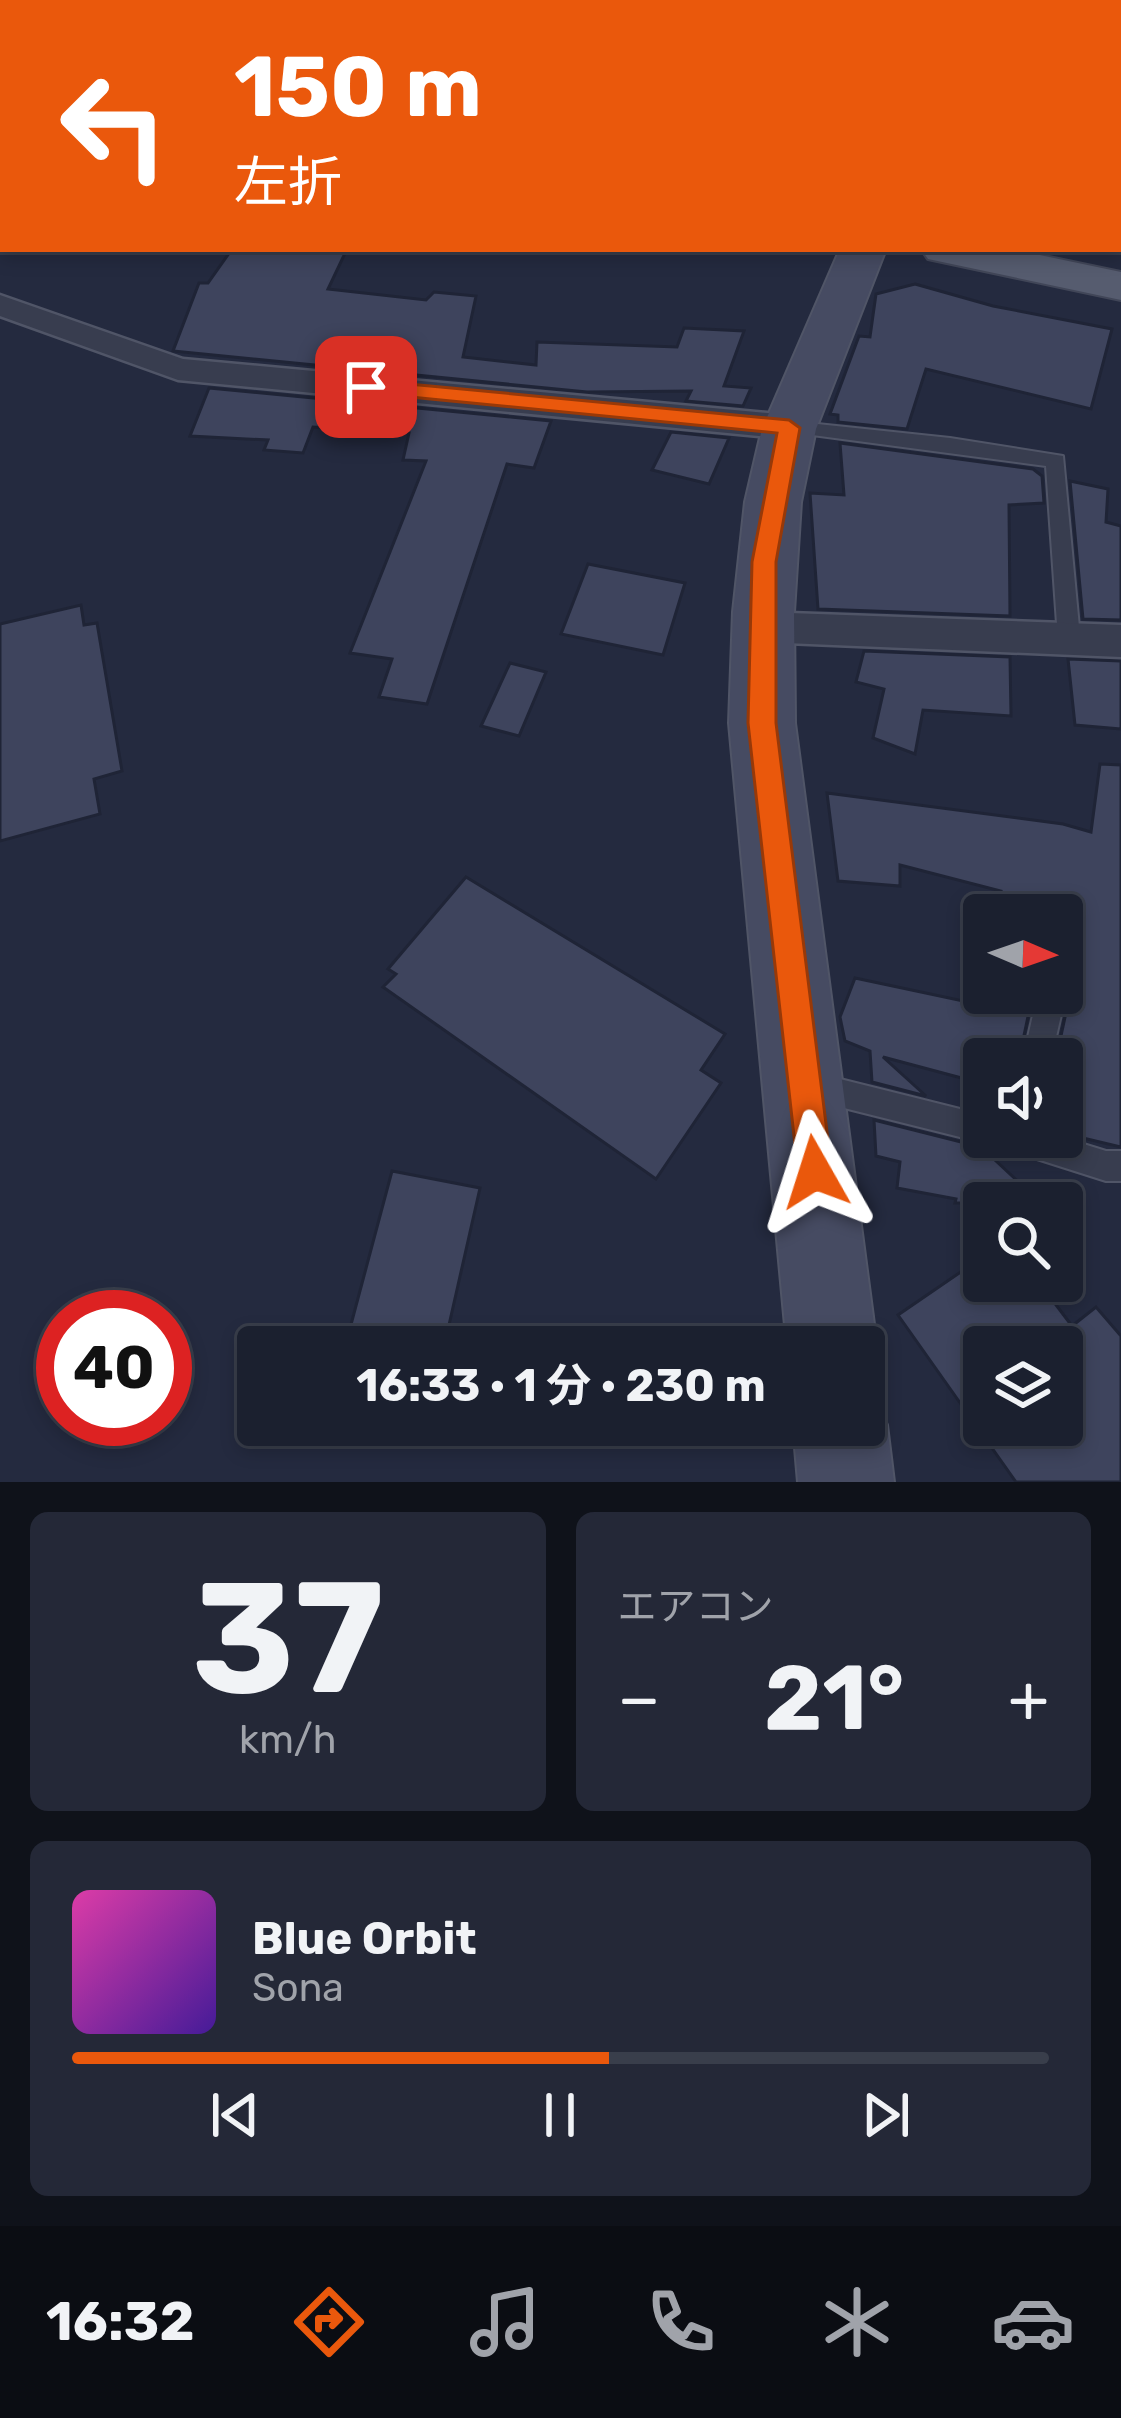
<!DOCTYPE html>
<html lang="ja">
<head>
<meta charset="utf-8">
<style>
	:root { --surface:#1b202f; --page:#242837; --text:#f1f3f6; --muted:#a0a3aa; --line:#393e4b; --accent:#ea580c }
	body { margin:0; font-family:Rubik,"Noto Sans JP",sans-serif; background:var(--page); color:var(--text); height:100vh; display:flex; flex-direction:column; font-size:45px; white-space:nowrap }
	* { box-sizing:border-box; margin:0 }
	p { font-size:39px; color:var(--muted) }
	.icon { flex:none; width:66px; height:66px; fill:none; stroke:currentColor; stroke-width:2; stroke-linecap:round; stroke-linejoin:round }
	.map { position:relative; height:1482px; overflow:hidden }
	.panel { display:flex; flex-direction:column; gap:30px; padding:30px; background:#0f121a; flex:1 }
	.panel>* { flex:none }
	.top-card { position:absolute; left:0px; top:0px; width:1122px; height:252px; box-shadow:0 6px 18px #0003,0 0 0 3px var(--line); background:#ea580c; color:#fff; overflow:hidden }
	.needle { width:78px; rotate:92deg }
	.buttons { position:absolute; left:963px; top:894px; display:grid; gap:24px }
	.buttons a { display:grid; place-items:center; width:120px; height:120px; border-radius:12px; background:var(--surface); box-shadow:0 6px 18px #0003,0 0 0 3px var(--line); font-size:60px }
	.speed { position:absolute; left:36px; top:1290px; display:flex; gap:24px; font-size:60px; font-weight:700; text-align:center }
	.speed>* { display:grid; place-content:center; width:156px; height:156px; border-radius:50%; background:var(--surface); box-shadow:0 6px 18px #0003,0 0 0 3px var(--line); line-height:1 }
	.speed .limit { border:18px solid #d22; background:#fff; color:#111 }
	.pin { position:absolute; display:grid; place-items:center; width:102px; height:102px; color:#fff; margin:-51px; border-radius:24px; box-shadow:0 6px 18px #0006 }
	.me { position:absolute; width:132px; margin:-66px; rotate:354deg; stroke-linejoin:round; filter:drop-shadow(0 0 9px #0008) }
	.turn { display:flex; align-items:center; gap:42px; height:252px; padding:0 36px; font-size:54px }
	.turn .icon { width:156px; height:156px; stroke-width:2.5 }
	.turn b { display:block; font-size:84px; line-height:102px }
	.big { font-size:90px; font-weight:700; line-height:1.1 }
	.panel .card { flex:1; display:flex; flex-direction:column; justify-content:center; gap:18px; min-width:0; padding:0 42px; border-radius:18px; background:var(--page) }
	.panel .dial { align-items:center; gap:0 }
	.dial b { font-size:156px; line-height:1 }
	.song { display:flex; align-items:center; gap:36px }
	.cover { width:144px; height:144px; border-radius:18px; background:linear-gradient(135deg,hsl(320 70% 55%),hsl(260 70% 35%)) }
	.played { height:12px; border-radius:6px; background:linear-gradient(90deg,var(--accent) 55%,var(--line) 55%) }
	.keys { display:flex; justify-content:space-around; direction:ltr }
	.heat { display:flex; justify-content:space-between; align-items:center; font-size:66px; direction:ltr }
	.panel .tiles { flex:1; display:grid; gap:30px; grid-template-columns:1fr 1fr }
	.card:last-child { grid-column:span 2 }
	.trip { position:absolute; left:237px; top:1326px; width:648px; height:120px; border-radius:12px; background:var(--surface); box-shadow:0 6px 18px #0003,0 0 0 3px var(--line); font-weight:700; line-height:120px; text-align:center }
	.menu { display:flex; height:192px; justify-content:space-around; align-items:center; background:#0b0d13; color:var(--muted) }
	.menu .icon { width:84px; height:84px }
	.menu .active { color:var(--accent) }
	.menu b { font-size:54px; color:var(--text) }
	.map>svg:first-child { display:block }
	.building { fill:#3e445d; stroke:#1f2436; stroke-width:3; fill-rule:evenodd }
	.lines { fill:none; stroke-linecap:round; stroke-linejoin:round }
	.lane-casing { stroke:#505567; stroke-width:4 }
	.street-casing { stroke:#505567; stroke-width:5 }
	.secondary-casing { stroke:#505567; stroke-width:4 }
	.primary-casing { stroke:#414658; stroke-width:4 }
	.lane { fill:#383d4f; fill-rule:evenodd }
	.street { fill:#383d4f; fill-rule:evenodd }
	.secondary { fill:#464b62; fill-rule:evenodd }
	.primary { fill:#565c6f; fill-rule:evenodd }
	.route { fill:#ea580c; stroke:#983908; stroke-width:3 }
</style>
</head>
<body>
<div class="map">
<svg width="1121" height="1482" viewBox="0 0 1121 1482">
	<rect width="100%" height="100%" fill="#242a3f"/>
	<g class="building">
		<polygon points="232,249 347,249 328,289 426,300 434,292 476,296 463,357 536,365 537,342 677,347 684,328 744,331 724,386 751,388 743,406 686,401 691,391 587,392 173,351 199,283 208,283"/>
		<polygon points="915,284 993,306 1112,329 1091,409 926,369 907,429 838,422 838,415 830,414 859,336 870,337 876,294"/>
		<polygon points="209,388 551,421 534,468 507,464 427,704 379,697 392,659 350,653 426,461 403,460 409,433 313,427 303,453 264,450 268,440 190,436"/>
		<polygon points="671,432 729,438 709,484 652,470"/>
		<polygon points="840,443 1033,469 1042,476 1044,503 1009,505 1010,616 818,609 810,493 844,495"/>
		<polygon points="1070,481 1108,489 1106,522 1121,526 1121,620 1083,619"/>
		<polygon points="588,564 685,583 663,655 561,634"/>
		<polygon points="81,605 84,625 97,623 122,771 94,779 100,814 0,841 0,624"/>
		<polygon points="864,651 1010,657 1011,716 923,710 915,754 873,738 884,689 856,682"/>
		<polygon points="1068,659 1121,661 1121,729 1075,725"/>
		<polygon points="510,663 546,672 519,736 481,726"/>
		<polygon points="1100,764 1121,765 1121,1147 1062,1133 1062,1059 1056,1059 1070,994 1062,981 1062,915 997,915 1001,891 900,865 900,886 838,881 827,793 1063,824 1091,832"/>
		<polygon points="466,877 725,1034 701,1070 721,1083 656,1179 383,987 396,974 388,969"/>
		<polygon points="855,978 963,1001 964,993 1033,993 1019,1059 984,1059 984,1084 883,1057 926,1096 872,1082 870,1051 845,1041 840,1017"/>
		<polygon points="874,1120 981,1147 1041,1203 955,1203 956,1199 897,1188 900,1162 876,1156"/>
		<polygon points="392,1171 480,1188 444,1347 345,1347"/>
		<path d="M984,1256v25h54l34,45 24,-19 25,29v146h-105l-118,-167zM984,1347h78v78h-78z"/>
	</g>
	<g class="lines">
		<defs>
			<g id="lane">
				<polygon points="789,421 950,438 1063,456 1080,638 1077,644 1069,646 1058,638 1046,466 782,431 779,427"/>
				<polygon points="1062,985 1066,993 1051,1059 1023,1059 1038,993 1062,993"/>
				<polygon points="812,1072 984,1115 984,1137 995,1137 984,1143 812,1100 802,1096 797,1086 802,1076"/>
				<polygon points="1000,1137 1061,1137 1106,1151 1121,1151 1121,1181 1106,1181 1015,1152 1004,1147"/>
			</g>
			<g id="street">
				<polygon points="710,0 734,0 736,3 712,3"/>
				<polygon points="0,295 183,359 789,415 802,419 807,427 802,435 789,439 178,380 0,316"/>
				<polygon points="762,612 1121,625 1121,657 762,642 747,638 741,627 747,616"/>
			</g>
			<g id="secondary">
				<polygon points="0,0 16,3 3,3 3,21"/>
				<rect x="1119" y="6" width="2" height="22"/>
				<polygon points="840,249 886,249 816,429 801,502 794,612 795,723 877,1347 864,1379 864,1347 787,1347 729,723 733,612 745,502 762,429"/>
				<polygon points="864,1388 873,1392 887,1425 894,1482 798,1482 793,1425 864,1425"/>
			</g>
			<g id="primary">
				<rect x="0" y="45" width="3" height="24"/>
				<polygon points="921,249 1011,249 1121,272 1121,300 928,259"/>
			</g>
		</defs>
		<use href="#lane" class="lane-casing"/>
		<use href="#street" class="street-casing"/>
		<use href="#secondary" class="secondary-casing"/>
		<use href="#primary" class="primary-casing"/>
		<use href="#lane" class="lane"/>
		<use href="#street" class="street"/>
		<use href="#secondary" class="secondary"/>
		<use href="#primary" class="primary"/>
	</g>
	<polygon class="route" points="366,380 789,420 800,428 776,562 776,723 832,1172 827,1184 815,1189 803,1184 798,1172 748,723 752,562 777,433 359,392 356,387"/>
</svg>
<div class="buttons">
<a><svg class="needle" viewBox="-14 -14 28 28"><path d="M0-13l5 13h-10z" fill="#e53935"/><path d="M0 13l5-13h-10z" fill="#a0a3aa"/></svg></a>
<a><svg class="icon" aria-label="sound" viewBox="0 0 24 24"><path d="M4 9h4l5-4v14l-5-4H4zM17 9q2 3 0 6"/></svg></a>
<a><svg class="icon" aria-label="search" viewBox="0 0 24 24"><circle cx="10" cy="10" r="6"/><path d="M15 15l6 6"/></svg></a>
<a><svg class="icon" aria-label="layers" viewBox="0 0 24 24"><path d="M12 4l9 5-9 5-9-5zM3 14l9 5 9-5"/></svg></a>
</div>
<div class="speed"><div class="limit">40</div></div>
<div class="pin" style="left:366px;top:387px;background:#d93025"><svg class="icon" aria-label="arrive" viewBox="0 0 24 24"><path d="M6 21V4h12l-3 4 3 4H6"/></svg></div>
<svg class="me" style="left:815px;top:1172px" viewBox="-20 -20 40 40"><path d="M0-17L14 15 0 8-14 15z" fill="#ea580c" stroke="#fff" stroke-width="4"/></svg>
<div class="trip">16:33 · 1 分 · 230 m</div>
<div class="top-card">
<div class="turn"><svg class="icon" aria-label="left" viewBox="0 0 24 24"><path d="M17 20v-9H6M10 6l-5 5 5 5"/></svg><div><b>150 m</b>左折</div></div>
</div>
</div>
<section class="panel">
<div class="tiles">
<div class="card dial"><b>37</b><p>km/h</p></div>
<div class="card"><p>エアコン</p>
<div class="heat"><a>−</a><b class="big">21°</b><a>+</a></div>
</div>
<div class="card">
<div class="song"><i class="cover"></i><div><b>Blue Orbit</b><p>Sona</p></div></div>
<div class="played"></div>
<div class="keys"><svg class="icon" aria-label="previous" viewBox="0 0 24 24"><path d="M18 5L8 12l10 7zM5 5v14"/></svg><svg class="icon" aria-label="pause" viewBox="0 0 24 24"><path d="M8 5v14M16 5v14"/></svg><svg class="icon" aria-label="next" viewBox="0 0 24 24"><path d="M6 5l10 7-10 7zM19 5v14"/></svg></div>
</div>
</div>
</section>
<nav class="menu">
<b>16:32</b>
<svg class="icon active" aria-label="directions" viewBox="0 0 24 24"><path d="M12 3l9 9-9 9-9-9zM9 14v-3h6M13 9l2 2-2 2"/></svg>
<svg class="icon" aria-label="music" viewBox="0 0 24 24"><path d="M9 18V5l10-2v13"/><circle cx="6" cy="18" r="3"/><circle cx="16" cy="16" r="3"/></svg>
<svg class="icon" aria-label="phone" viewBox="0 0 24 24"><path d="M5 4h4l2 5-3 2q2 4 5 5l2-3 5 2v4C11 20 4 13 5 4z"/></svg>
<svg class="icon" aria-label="climate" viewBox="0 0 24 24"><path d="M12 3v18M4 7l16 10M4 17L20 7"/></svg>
<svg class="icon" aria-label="car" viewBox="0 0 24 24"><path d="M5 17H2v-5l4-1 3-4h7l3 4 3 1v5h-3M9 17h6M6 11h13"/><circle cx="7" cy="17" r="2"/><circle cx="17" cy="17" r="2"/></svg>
</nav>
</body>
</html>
